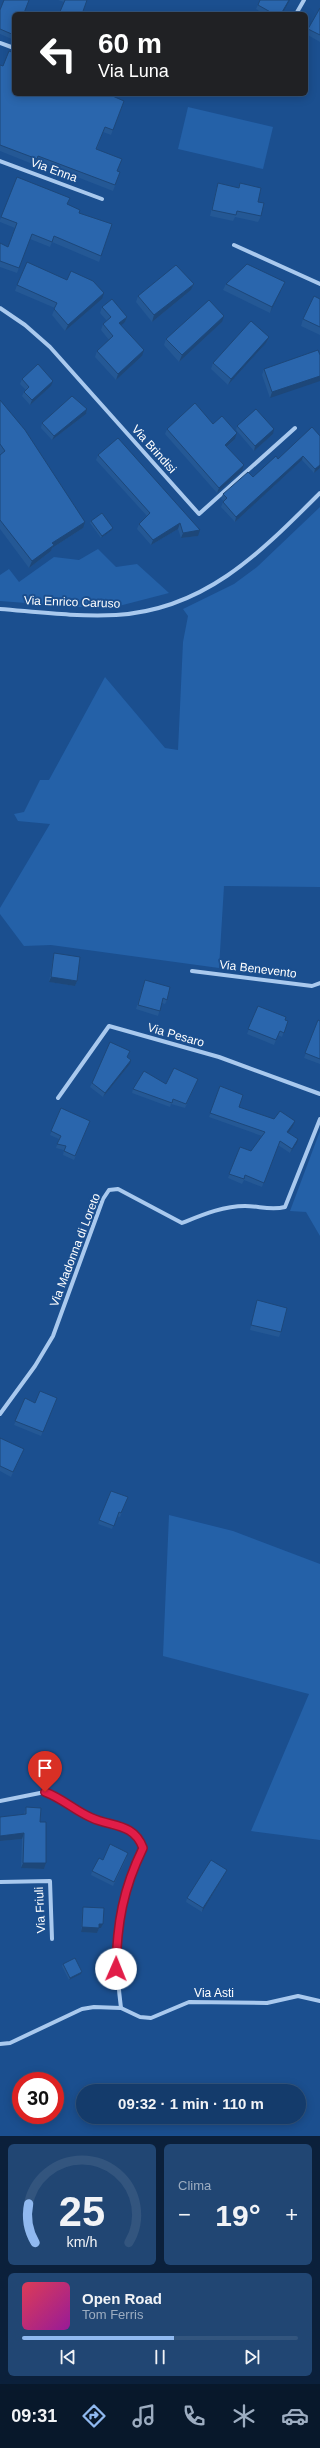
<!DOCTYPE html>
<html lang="it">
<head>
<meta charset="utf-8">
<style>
	:root { --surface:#143b6b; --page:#214673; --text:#f1f3f6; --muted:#9dadc1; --line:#33557e; --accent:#90b9f0 }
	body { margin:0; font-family:Helvetica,sans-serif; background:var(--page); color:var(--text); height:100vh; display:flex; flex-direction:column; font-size:15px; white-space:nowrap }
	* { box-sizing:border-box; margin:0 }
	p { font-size:13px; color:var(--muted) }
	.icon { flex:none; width:22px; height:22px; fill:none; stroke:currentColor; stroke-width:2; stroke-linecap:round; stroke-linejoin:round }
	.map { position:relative; height:2136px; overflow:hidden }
	.details { display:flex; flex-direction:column; gap:8px; padding:8px; background:#0b203b; flex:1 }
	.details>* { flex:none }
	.banner { position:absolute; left:12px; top:12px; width:296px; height:84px; border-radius:6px; box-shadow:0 2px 10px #0003,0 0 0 1px var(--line); background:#202124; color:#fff; overflow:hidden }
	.speed { position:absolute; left:12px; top:2072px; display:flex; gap:8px; font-size:20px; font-weight:700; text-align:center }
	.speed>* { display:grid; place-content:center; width:52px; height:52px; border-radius:50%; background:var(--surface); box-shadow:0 2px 10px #0003,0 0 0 1px var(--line); line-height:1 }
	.speed .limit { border:6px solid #d22; background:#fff; color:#111 }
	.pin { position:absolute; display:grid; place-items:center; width:34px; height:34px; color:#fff; margin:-41px -17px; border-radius:50% 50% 50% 0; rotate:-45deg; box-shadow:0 0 4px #0007 }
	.pin .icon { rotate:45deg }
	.me { position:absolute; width:44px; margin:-22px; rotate:1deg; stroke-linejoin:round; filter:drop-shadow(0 0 3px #0008) }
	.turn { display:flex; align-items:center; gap:14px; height:84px; padding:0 20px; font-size:18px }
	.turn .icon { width:52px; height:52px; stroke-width:2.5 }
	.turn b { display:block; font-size:28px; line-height:34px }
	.big { font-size:30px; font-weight:700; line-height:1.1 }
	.details .widget { flex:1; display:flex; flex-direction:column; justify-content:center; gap:6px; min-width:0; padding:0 14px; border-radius:6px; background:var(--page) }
	.details .dial { align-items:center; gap:0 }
	.dial svg { height:104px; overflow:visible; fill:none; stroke:var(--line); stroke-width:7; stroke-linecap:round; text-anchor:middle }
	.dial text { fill:var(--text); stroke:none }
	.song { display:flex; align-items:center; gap:12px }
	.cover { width:48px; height:48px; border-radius:6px; background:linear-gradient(135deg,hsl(350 70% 55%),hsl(300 70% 35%)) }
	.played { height:4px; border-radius:2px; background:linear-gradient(90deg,var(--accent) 55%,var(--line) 55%) }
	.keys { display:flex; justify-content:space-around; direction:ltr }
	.heat { display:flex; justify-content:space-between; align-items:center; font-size:22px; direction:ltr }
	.details .tiles { flex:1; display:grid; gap:8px; grid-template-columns:1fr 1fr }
	.widget:last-child { grid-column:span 2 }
	.trip { position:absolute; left:76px; top:2084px; width:230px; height:40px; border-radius:20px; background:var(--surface); box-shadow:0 2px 10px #0003,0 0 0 1px var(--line); font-weight:700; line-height:40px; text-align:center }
	.menu { display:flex; height:64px; justify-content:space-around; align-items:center; background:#08182b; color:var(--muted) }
	.menu .icon { width:28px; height:28px }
	.menu .on { color:var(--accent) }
	.menu b { font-size:18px; color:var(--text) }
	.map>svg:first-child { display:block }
	.green { fill:#2461a8 }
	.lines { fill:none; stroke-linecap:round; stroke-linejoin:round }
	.minor { stroke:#a9c9ee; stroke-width:4 }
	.wall { fill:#245895 }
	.shaded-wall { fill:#1d4779 }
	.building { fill:#2a66ad; stroke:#1d4779 }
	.route-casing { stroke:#92132f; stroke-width:10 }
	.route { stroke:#e11d48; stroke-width:7 }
	.labels { text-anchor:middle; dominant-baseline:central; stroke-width:4; stroke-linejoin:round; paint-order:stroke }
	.street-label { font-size:12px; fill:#fff; stroke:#1b4f8f }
</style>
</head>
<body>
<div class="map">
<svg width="320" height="2136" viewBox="0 0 320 2136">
	<rect width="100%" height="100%" fill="#1b4f8f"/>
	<g class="green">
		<polygon points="188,107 273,127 263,169 178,149"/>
		<polygon points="320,507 320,887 224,886 219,968 51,945 24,946 0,914 0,908 50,824 18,821 14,814 24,812 40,780 49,780 105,677 165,748 178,750 183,642 188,616 183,609 234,584 257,567"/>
		<polygon points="98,549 116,567 137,564 169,593 115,607 78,607 0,601 0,575 9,569 19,582 54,557 79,560"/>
		<polygon points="320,1131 320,1236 306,1212 290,1211"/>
		<polygon points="169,1515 233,1531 320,1564 320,1840 251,1831 309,1694 163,1656"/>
	</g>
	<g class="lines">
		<g class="minor">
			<polyline points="296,14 304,0"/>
			<polyline points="0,43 14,48"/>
			<polyline points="0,161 102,199"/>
			<polyline points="234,245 320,284"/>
			<polyline points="0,308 25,325 50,347 199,514 295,428"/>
			<path d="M0,609c38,3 77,8 116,6 89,-5 145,-63 204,-122"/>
			<polyline points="192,971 312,986 320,983"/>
			<polyline points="58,1098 109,1026 219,1057 320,1094"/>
			<path d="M0,1414l35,-48 18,-30 50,-137 6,-9 9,-1 64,34c20,-8 41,-17 63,-17 14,0 26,5 40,1l35,-88"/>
			<path d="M0,1801l45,-9 11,4 35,22 29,7 12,6 8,8 3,8c-27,59 -30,98 -22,161"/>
			<polyline points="0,1882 50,1881 52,1939"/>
			<polyline points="0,2044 10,2043 82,2009 94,2007 121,2008 140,2017 151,2018 189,2002 267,2003 298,1996 320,2001"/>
		</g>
	</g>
	<g class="wall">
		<polygon points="58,0 88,0 64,2"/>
		<polygon points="258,5 282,14 264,14 256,9"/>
		<polygon points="320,8 320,42 306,34 308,29"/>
		<polygon points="0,10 14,14 14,40 0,34"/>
		<polygon points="0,65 14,94 124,101 111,135 103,132 97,149 117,171 120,172 113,191 36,161 35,165 0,151"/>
		<polygon points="17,177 67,205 79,213 101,256 99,262 52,242 50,247 30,239 17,273 0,267 0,243 8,247 15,228 0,222 0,220"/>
		<polygon points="218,183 238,188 240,183 258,202 261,216 258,222 235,217 233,221 210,216 216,190"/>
		<polygon points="285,282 282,288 270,313 223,290 226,284"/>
		<polygon points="194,284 191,290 152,322 136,302 138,296"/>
		<polygon points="17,285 102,299 65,331 52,315 55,308 15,291"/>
		<polygon points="320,299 320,335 301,326 303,319"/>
		<polygon points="102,307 127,317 125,322 121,325 142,356 116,380 95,357 97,351 109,340 101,330 103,324 107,321 100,313"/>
		<polygon points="222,322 179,362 164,345 166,339"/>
		<polygon points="269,337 266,343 228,385 211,369 213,363"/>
		<polygon points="318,350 270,398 262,375 264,369"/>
		<polygon points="22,379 51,386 30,405 22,396 24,392 26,390 20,384"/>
		<polygon points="0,400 83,528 52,548 51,551 29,568 0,529"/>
		<polygon points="87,409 86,414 52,440 41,428 42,423"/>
		<polygon points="213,424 237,433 235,439 227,447 244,465 242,471 217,493 165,434 167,429"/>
		<polygon points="237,426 273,434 254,451 236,430"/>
		<polygon points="320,436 320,468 314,473 302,460 235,522 221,507 223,502 224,501 221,499 223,494"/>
		<polygon points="98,455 198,536 181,538 178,529 151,545 137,529 139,524 147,516 96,460"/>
		<polygon points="91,521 112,530 101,538 90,523"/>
		<polygon points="54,953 77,981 75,986 49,982 53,958"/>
		<polygon points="145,980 167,1000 165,1004 162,1003 158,1016 136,1009"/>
		<polygon points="258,1006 288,1021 282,1037 278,1035 274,1045 247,1034"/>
		<polygon points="318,1020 320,1021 320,1064 304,1058"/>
		<polygon points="127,1057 130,1064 103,1097 90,1087 92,1083"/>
		<polygon points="198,1079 185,1108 171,1104 170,1107 132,1093 133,1089"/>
		<polygon points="220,1086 239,1107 293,1126 288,1132 297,1143 290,1153 278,1145 262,1187 244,1180 242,1184 228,1178 240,1147 251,1151 262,1136 209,1117"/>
		<polygon points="61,1108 90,1121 74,1160 63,1155 64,1150 56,1148 59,1139 50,1135"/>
		<polygon points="257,1300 281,1332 279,1337 250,1330"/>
		<polygon points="25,1398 35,1403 57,1398 41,1436 14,1425"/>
		<polygon points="0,1438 24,1449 11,1477 0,1471"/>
		<polygon points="111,1491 128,1497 120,1517 117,1516 112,1529 98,1524"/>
		<polygon points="26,1807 40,1822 46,1863 44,1869 21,1868 22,1839 0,1841 0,1817 24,1814"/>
		<polygon points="127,1857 113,1886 91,1875 92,1871 103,1860"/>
		<polygon points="225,1874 202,1912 186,1902 187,1898"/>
		<polygon points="83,1907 103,1924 101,1928 99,1928 97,1933 81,1932 82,1912"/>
		<polygon points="63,1964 82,1972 81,1974 69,1980 62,1966"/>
	</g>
	<g class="shaded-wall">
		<polygon points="289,0 290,0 282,14 281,14"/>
		<polygon points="285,282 282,288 270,313 272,307"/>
		<polygon points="194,284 191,290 152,322 154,315"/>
		<polygon points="104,293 102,299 65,331 68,325"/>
		<polygon points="224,316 222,322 179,362 182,355"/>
		<polygon points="127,317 125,322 117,329 119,323"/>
		<polygon points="269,337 266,343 228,385 231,379"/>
		<polygon points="144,350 142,356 116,380 118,374"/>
		<polygon points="320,376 320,381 270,398 272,392"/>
		<polygon points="53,381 51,386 30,405 32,400"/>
		<polygon points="87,409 86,414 52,440 54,436"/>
		<polygon points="274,429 273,434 254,451 255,446"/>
		<polygon points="237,433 235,439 223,450 225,445"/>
		<polygon points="303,456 302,460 235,522 236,517"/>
		<polygon points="244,465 242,471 217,493 219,488"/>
		<polygon points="320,465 320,468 314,473 315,469"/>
		<polygon points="85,522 83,528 52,548 51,551 29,568 32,561 52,543"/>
		<polygon points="180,523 178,529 151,545 153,540"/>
		<polygon points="113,528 112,530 101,538 102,536"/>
		<polygon points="200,530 198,536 181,538 183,533"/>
		<polygon points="51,977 77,981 75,986 49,982"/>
		<polygon points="131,1060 130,1064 103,1097 105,1093"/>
		<polygon points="295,1121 293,1126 286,1136 287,1132"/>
		<polygon points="298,1139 297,1143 290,1153 292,1149"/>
		<polygon points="24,1833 22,1839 0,1841 0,1836"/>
		<polygon points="23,1863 46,1863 44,1869 21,1868"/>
		<polygon points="227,1870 225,1874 202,1912 203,1908"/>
		<polygon points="99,1924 103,1924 101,1928 99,1928 97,1933 81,1932 82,1927"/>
		<polygon points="82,1972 81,1974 69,1980 70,1978"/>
	</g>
	<g class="building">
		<polygon points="4,0 29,0 24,13 26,14 14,14 14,35 0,29 0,10"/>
		<polygon points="65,0 87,0 82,14 59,14"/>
		<polygon points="260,0 289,0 281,14 274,14 258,5"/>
		<polygon points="320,8 320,35 308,29"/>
		<polygon points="9,51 14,53 14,94 108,94 124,101 113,130 105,127 96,149 122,159 117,171 120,172 115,185 38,156 37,159 0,145 0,65 3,66"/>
		<polygon points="17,177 70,198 67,204 80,210 79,213 112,224 101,256 54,236 52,242 32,234 19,268 0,261 0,243 8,247 17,223 1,217"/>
		<polygon points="218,183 239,188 240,183 261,188 258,202 264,203 261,216 237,211 236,215 212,210"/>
		<polygon points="27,262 67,280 71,271 93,281 104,293 68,325 54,309 57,303 17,285"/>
		<polygon points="247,264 285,282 272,307 226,284"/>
		<polygon points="176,265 194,284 154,315 138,296"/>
		<polygon points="314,296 320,299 320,327 303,319"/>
		<polygon points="112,299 127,317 119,323 144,350 118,374 97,351 113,336 103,324 111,317 102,307"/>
		<polygon points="209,300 224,316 182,355 166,339"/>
		<polygon points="251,321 269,337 231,379 213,363"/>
		<polygon points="318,350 320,355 320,376 272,392 264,369"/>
		<polygon points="38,364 53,381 32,400 24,392 29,387 22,379"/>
		<polygon points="72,396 87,409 54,436 42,423"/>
		<polygon points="0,400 25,430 85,522 52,543 54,545 32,561 0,520 0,455 5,451 0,444"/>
		<polygon points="195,403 213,424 222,416 237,433 225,445 244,465 219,488 167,429"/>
		<polygon points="256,409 274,429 255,446 237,426"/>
		<polygon points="312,427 320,436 320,465 315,469 303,456 236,517 223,502 227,498 223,494 248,472 253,477 276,456 278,459"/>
		<polygon points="118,438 200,530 183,533 180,523 153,540 139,524 150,513 98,455"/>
		<polygon points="102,513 113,528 102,536 91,521"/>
		<polygon points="54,953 80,957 77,981 51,977"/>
		<polygon points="145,980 170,987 167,1000 163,998 160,1011 138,1005"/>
		<polygon points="258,1006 286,1017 285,1020 288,1021 284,1033 280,1031 276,1040 248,1029"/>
		<polygon points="318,1020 320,1021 320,1059 305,1053"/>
		<polygon points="110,1042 130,1051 127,1057 131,1060 105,1093 92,1083"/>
		<polygon points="174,1068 198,1079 186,1104 173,1099 172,1103 133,1089 144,1071 166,1084"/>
		<polygon points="220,1086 243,1095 239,1107 274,1119 280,1111 295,1121 287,1132 298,1139 292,1149 280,1141 264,1183 245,1175 244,1179 229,1174 240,1147 251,1151 265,1132 210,1113"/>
		<polygon points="61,1108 90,1121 75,1156 64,1151 66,1146 57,1144 61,1136 51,1131"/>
		<polygon points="257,1300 287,1308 281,1332 251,1325"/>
		<polygon points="40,1391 57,1398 43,1432 15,1421 25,1398 35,1403"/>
		<polygon points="0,1438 24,1449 13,1472 0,1466"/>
		<polygon points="111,1491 128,1497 121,1513 119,1512 114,1526 99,1520"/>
		<polygon points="26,1807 41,1808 40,1822 46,1822 46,1863 23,1863 24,1833 0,1836 0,1817 26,1814"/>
		<polygon points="110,1844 128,1853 114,1882 92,1871 99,1858 103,1860"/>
		<polygon points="211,1860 227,1870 203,1908 187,1898"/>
		<polygon points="83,1907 104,1908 103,1924 99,1924 99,1928 82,1927"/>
		<polygon points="75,1958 82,1972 70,1978 63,1964"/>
	</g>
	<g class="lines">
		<defs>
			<path id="route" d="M45,1792c17,6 30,19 47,26 20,9 42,5 51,30 -20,41 -26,75 -27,121"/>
		</defs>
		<use href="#route" class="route-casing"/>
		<use href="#route" class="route"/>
	</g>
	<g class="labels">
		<g class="street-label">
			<text transform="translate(54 170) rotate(20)">Via Enna</text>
			<text transform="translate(154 449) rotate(48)">Via Brindisi</text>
			<text transform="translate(72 602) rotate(2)">Via Enrico Caruso</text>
			<text transform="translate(258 969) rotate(7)">Via Benevento</text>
			<text transform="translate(176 1035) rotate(16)">Via Pesaro</text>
			<text transform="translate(75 1250) rotate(-69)">Via Madonna di Loreto</text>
			<text transform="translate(40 1910) rotate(-93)">Via Friuli</text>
			<text x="214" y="1993">Via Asti</text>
		</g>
	</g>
</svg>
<div class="speed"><div class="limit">30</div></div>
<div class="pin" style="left:45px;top:1792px;background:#d93025"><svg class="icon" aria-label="arrive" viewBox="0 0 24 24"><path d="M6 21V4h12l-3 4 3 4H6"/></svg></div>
<svg class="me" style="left:116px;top:1969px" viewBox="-20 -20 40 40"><circle r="19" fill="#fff"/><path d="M0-13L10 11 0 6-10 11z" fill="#e11d48"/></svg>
<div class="trip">09:32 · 1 min · 110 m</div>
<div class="banner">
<div class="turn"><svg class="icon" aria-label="left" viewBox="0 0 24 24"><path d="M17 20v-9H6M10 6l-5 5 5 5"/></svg><div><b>60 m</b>Via Luna</div></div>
</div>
</div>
<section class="details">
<div class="tiles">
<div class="widget dial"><svg viewBox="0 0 100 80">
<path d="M14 69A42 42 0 1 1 86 69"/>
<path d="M14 69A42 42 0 0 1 9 39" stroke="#90b9f0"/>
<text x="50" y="56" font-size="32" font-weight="700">25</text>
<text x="50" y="72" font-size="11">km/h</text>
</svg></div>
<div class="widget"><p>Clima</p>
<div class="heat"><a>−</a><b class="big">19°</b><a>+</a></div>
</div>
<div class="widget">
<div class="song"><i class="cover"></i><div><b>Open Road</b><p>Tom Ferris</p></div></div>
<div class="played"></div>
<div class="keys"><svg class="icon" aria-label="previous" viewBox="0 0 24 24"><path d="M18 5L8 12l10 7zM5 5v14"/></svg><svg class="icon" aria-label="pause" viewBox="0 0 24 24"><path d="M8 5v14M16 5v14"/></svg><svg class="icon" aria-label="next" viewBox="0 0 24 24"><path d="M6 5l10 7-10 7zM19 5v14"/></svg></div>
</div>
</div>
</section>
<nav class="menu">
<b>09:31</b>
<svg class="icon on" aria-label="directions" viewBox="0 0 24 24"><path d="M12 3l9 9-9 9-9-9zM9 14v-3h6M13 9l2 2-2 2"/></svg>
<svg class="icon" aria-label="music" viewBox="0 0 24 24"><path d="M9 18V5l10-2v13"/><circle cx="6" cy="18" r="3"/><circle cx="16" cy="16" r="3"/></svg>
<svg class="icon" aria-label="phone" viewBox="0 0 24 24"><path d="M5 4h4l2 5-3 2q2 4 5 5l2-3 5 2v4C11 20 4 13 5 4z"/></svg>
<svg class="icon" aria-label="climate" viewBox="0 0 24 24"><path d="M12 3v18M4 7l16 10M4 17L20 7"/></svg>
<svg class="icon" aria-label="car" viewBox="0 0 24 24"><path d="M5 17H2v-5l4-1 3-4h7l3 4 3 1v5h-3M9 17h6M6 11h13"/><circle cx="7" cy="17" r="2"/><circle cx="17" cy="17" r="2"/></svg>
</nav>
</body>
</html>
